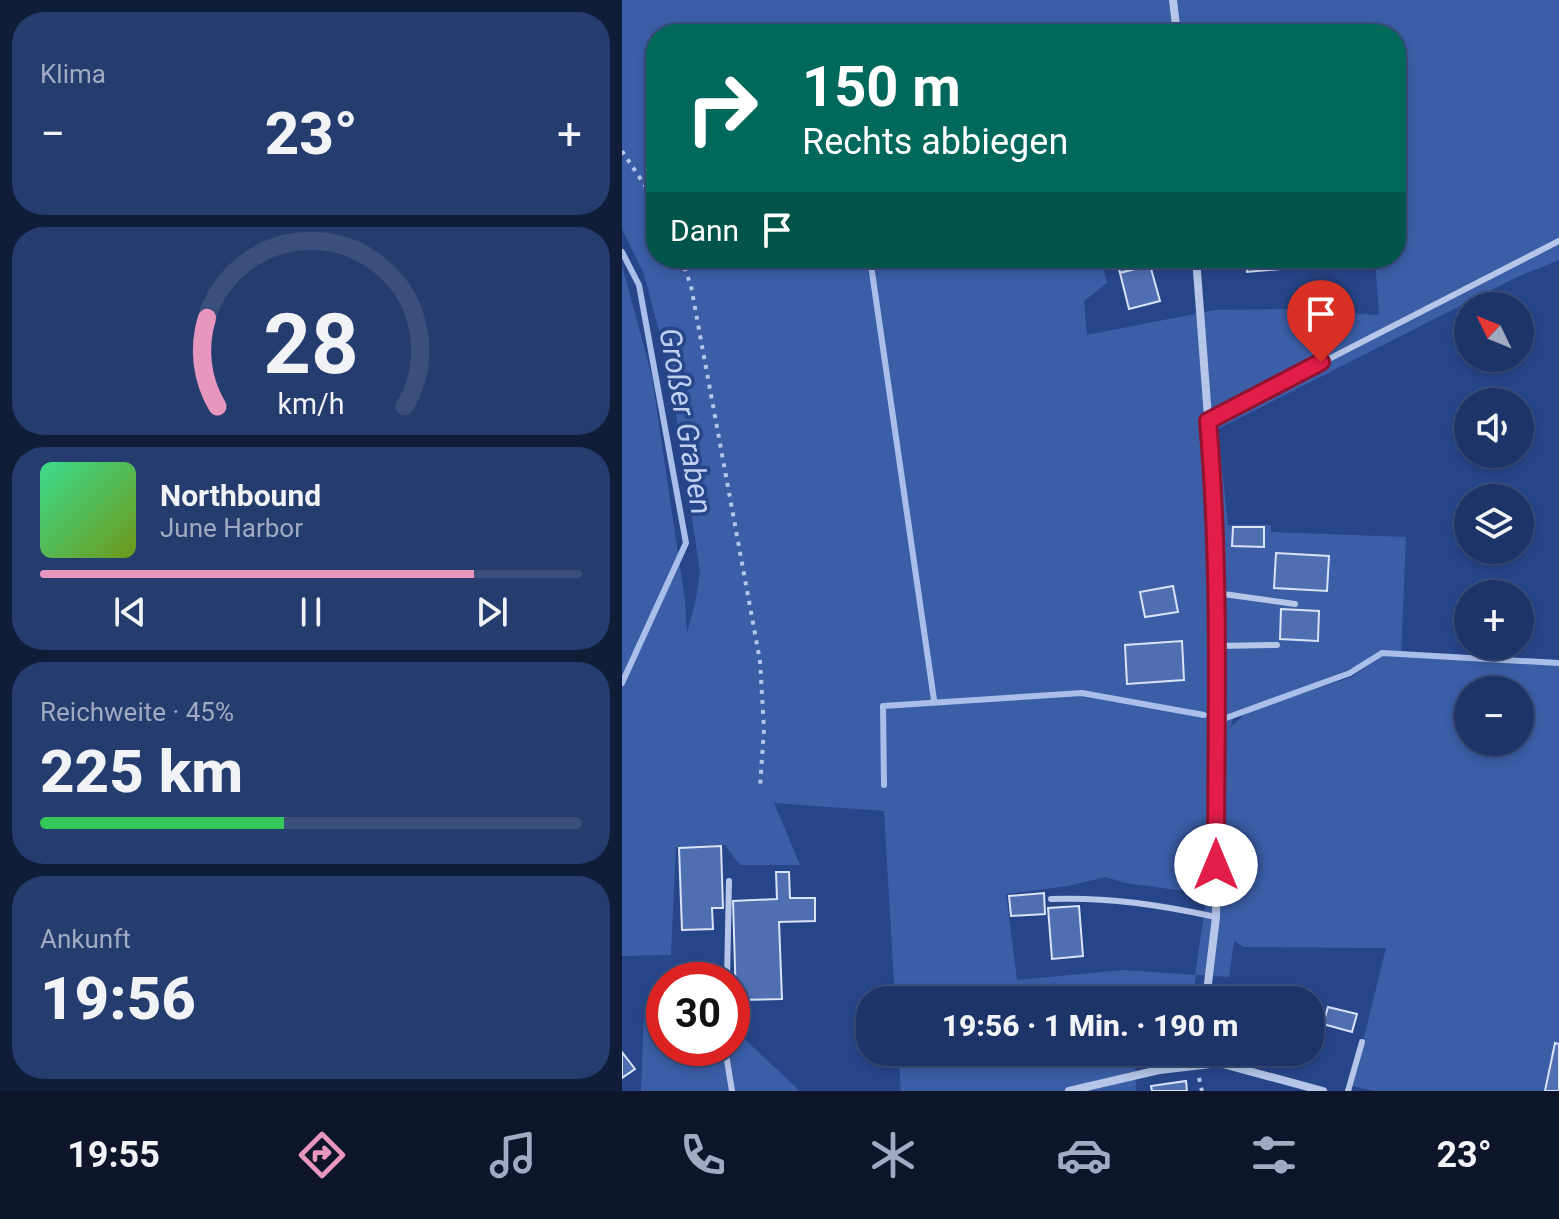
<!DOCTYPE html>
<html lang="de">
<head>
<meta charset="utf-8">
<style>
	:root { --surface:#1d3468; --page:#253c6e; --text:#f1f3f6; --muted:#a0aac0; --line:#3b4f7c; --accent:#e797bd }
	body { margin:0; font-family:Roboto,sans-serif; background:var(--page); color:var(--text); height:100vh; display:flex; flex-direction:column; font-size:30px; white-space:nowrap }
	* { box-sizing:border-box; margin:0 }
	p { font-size:26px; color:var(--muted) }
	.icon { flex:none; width:44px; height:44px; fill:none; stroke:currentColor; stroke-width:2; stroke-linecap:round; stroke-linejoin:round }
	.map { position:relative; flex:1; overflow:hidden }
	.sheet { display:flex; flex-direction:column; gap:12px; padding:12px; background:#101d39; width:622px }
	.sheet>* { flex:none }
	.banner { position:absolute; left:24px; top:24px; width:760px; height:244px; border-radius:32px; box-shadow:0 4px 12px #0003,0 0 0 2px var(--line); background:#00695c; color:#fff; overflow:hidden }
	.needle { width:52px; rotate:313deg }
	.buttons { position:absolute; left:832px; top:292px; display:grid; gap:16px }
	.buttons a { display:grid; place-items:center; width:80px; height:80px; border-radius:50%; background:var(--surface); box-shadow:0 4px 12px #0003,0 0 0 2px var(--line); font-size:40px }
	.speed { position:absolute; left:24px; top:962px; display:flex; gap:16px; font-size:40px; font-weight:700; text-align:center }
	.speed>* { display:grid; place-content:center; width:104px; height:104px; border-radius:50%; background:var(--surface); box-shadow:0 4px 12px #0003,0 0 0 2px var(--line); line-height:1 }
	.speed .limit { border:12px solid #d22; background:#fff; color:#111 }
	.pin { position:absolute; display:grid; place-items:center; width:68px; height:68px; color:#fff; margin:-82px -34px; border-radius:50% 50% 50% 0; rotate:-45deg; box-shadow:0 0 8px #0007 }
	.pin .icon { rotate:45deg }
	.me { position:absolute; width:88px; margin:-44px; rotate:0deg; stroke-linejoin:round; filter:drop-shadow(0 0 6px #0008) }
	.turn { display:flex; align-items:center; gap:28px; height:168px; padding:0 24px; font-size:36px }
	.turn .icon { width:104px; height:104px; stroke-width:2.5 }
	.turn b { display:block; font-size:56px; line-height:68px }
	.then { display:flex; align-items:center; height:76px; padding:0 24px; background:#0003; gap:16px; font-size:30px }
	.big { font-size:60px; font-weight:800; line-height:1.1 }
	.sheet .card { flex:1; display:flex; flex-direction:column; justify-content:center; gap:12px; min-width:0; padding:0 28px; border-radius:32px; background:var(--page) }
	.sheet .dial { align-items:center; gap:0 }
	.dial svg { height:208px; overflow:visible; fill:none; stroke:var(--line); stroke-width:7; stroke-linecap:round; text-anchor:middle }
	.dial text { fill:var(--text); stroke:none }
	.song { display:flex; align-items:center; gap:24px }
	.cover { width:96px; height:96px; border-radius:12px; background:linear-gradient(135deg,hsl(150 70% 55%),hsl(80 70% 35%)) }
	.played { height:8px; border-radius:4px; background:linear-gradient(90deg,var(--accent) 80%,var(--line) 80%) }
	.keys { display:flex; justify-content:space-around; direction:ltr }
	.heat { display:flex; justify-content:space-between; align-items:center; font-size:44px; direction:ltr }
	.charge { height:12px; border-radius:6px; background:linear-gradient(90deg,#34c759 45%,var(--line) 0) }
	.trip { position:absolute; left:234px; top:986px; width:468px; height:80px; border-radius:32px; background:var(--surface); box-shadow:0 4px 12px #0003,0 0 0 2px var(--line); font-weight:800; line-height:80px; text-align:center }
	.tab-bar { display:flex; height:128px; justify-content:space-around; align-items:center; background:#0c152a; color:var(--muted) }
	.tab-bar .icon { width:56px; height:56px }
	.tab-bar .on { color:var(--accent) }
	.tab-bar b { font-size:36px; color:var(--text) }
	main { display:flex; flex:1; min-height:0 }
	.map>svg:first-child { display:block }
	.green { fill:#3b5ea7; fill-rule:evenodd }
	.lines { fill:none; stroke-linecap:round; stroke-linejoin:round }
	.stream { stroke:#a9bfea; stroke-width:6 }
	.building { fill:#4f6fb1; stroke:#d9e3f7; stroke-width:2 }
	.path { stroke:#b5c6e9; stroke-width:4; stroke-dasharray:4 6; stroke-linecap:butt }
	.service { stroke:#b5c6e9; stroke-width:6 }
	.minor { stroke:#b5c6e9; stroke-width:8 }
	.route-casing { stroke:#92132f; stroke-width:20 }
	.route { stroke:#e11d48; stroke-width:14 }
	.labels { text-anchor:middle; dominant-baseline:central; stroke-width:7; stroke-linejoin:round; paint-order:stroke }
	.water-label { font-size:30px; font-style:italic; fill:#c0d0f1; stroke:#27468a }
</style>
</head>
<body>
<main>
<section class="sheet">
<div class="card"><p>Klima</p>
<div class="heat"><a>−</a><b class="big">23°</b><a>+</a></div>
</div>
<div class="card dial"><svg viewBox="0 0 100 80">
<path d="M14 69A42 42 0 1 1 86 69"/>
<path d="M14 69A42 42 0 0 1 10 35" stroke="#e797bd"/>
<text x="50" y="56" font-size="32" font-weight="700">28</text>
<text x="50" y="72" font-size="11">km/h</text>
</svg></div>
<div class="card">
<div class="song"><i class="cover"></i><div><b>Northbound</b><p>June Harbor</p></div></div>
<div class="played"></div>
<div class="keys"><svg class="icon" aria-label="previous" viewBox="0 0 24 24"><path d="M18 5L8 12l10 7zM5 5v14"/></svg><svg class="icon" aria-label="pause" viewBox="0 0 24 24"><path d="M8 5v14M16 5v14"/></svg><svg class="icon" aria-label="next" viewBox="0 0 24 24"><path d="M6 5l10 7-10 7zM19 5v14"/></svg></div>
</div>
<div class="card"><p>Reichweite · 45%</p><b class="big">225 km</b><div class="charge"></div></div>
<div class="card"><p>Ankunft</p><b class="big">19:56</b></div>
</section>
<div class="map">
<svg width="937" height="1091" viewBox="0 0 937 1091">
	<rect width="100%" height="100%" fill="#27468a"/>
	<g class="green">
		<path d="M0,0h937v260l-44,18 -297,151 10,96h43v7l135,5 -5,119 158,9v381l-9,45h-177l-21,-5 34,-138 -142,-1 -10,-6 -5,36 -33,-2 -3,25h-298l-11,-189 -110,-8 26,62h-60l-15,-20 -49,2 -5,108 -49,1v-691l30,112 33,224 2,32 9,-34 4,-28 -31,-201 -25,-96 -22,-45zM568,30l1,4h205v224h-21l4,57 -94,-6 -70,1 -128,25 -3,-34 23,-18 -6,-25h-445v-224h501zM757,658l-27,19 -105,35 -16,15 3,-13zM846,690h52v52h-52zM484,877l19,6 82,11 -12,81 -71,-5 -107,10 -11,-86 62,-8z"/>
		<polygon points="42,1012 42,1048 110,1048 110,1032 117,1034 178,1091 19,1091 22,1014"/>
		<polygon points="276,1052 520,1052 513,1055 514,1091 279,1091"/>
	</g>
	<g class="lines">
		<g class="stream">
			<polyline points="0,252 17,285 64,543 0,683"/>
			<polyline points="248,258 312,700"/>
			<polyline points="604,718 728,673 760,653 937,663"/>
			<polyline points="262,785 261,706 460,693 582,715"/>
		</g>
	</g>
	<g class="building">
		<polygon points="494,258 527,258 528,265 498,273"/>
		<polygon points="624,258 668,258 669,268 625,272"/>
		<polygon points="528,265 538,301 507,309 498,273"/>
		<polygon points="611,527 642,527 642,547 610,546"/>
		<polygon points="654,553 707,556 705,591 652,588"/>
		<polygon points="551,586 556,612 523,617 518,592"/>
		<polygon points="659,609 697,611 696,641 658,639"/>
		<polygon points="560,641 562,680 505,684 503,645"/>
		<polygon points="99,846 101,908 90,908 91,929 60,930 57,848"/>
		<polygon points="154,872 167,872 168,898 193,898 193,921 157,922 160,999 114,1000 111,901 155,899"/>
		<polygon points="422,893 423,914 389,916 387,896"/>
		<polygon points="457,906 461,956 430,959 426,908"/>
		<polygon points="706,1007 735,1014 730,1032 701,1024"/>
		<polygon points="688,1016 703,1020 695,1052 688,1050"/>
		<polygon points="933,1043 937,1044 937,1091 923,1091"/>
		<polygon points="0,1052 13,1069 0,1078"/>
		<polygon points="564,1081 565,1091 530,1091 529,1086"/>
	</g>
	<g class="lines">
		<g class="path">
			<polyline points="0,151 34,202"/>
			<polyline points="59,258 69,286 138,661 142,729 138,787"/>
			<polyline points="577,1078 580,1091"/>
		</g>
		<g class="service">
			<polyline points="586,421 937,241"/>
			<polyline points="594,593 673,604"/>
			<polyline points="595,646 655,645"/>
			<path d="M429,899c57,-2 110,6 165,18"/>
			<polyline points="105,980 107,881"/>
			<polyline points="103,1048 110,1091"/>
			<polyline points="726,1091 740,1042"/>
		</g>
		<g class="minor">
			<polyline points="551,0 555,34"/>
			<polyline points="574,258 591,483 595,653 594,917 584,1000"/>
			<polyline points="597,1063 701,1091"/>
			<polyline points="538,1070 597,1063 592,1052"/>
			<polyline points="447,1091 537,1070 554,1052"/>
		</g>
	</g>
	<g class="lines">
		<defs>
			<path id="route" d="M594,865c0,-148 5,-296 -8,-444l113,-59"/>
		</defs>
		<use href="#route" class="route-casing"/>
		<use href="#route" class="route"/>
	</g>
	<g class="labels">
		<g class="water-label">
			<text transform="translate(64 421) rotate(80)">Großer Graben</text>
		</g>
	</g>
</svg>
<div class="buttons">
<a><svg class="needle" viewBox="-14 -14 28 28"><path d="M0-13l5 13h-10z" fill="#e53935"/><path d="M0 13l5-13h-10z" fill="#a0aac0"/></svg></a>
<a><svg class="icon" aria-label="sound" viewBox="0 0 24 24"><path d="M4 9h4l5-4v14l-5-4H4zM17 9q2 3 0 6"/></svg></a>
<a><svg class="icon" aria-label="layers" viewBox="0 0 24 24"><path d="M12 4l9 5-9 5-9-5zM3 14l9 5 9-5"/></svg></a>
<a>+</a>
<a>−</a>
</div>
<div class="speed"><div class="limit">30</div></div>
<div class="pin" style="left:699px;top:362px;background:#d93025"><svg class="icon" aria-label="arrive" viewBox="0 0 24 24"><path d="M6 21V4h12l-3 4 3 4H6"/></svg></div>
<svg class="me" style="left:594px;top:865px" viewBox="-20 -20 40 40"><circle r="19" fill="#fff"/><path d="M0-13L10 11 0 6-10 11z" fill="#e11d48"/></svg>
<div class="trip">19:56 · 1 Min. · 190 m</div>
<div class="banner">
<div class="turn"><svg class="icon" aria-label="right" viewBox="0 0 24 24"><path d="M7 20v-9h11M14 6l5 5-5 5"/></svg><div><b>150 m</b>Rechts abbiegen</div></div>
<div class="then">Dann<svg class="icon" aria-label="arrive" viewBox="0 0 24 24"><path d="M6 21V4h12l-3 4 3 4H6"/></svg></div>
</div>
</div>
</main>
<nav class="tab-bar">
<b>19:55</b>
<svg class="icon on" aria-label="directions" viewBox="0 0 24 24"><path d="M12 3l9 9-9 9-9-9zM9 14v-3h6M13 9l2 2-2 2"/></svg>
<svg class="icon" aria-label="music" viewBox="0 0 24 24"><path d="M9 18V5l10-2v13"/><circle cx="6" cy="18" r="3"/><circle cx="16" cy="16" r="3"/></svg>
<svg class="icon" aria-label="phone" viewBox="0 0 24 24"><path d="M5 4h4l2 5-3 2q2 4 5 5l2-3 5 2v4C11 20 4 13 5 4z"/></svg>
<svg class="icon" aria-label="climate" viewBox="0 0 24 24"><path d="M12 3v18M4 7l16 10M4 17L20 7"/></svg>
<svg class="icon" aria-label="car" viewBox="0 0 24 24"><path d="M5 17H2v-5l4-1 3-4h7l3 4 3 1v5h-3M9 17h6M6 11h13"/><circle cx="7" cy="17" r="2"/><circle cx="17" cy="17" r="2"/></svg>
<svg class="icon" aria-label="filters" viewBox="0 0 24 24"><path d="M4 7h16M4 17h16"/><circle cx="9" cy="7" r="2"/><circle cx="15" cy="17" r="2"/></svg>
<b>23°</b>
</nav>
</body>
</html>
